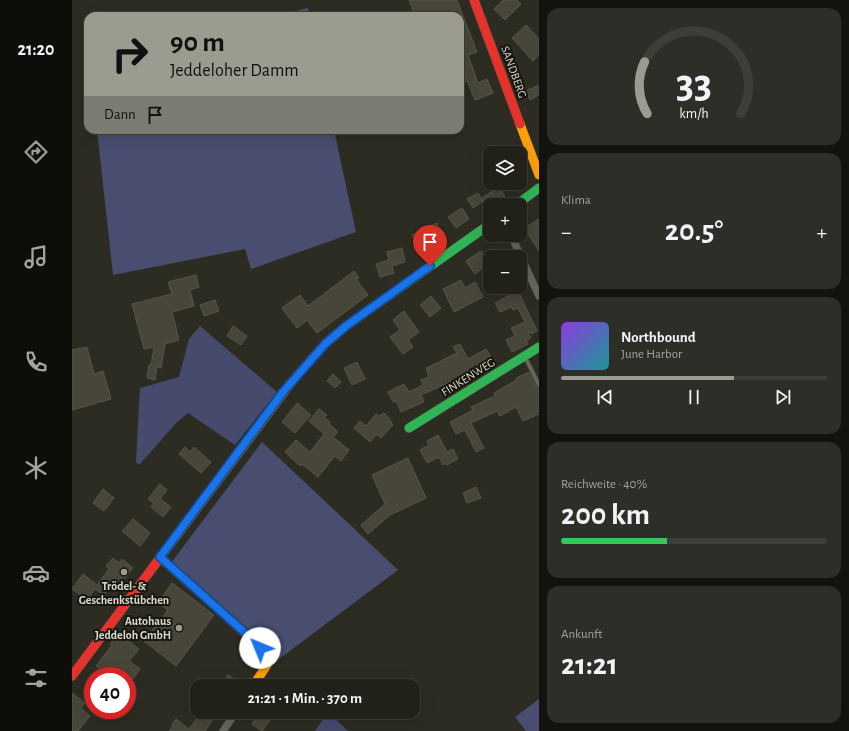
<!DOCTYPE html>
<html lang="de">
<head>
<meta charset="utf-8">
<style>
	:root { --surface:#21211a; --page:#2d2e27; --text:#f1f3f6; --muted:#a2a3a2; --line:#3e3e39; --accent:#9c9b90 }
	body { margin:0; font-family:"Alegreya Sans",sans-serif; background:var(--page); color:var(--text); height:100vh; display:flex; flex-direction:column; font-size:15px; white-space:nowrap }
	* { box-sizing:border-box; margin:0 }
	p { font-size:13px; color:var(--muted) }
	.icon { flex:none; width:22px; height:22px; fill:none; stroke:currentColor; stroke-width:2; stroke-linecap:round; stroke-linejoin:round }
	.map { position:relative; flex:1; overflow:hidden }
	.drawer { display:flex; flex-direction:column; gap:8px; padding:8px; background:#12120e; width:310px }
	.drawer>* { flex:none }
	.banner { position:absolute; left:12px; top:12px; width:380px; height:122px; border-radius:12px; box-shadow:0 4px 16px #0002,0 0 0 1px var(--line); background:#9c9b90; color:#111; overflow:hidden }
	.controls { position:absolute; left:411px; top:146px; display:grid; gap:8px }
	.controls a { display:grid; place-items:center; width:44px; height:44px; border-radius:8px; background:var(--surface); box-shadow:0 4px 16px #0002,0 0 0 1px var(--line); font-size:20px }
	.speed { position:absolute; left:12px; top:667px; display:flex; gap:8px; font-size:20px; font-weight:700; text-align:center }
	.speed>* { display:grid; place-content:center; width:52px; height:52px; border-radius:50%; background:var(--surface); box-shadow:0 4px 16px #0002,0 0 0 1px var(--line); line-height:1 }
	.speed .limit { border:6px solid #d22; background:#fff; color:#111 }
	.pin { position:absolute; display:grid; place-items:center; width:34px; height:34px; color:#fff; margin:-41px -17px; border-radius:50% 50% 50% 0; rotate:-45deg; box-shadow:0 0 4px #0007 }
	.pin .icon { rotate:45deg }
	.me { position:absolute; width:44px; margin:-22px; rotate:315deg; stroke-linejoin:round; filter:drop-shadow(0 0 3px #0008) }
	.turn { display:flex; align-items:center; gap:14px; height:84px; padding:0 20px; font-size:18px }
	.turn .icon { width:52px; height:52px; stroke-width:2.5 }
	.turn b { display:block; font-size:28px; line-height:34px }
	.then { display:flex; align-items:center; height:38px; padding:0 20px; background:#0003; gap:8px; font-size:15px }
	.big { font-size:30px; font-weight:700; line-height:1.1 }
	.drawer .tile { flex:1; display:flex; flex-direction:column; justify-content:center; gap:6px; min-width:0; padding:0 14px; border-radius:12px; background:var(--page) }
	.drawer .dial { align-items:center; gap:0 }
	.dial svg { height:104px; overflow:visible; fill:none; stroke:var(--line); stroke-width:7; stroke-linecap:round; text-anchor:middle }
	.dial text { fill:var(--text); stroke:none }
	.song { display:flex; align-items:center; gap:12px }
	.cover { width:48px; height:48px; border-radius:6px; background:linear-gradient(135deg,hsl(270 70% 55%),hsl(180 70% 35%)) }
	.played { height:4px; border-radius:2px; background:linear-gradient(90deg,var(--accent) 65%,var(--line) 65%) }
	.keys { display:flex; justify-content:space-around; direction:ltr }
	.heat { display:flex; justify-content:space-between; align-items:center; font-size:22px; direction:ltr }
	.charge { height:6px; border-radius:3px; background:linear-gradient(90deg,#34c759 40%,var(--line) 0) }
	.trip { position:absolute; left:118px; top:679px; width:230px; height:40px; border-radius:12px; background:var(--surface); box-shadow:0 4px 16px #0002,0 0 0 1px var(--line); font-weight:700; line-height:40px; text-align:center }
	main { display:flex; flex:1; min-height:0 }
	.menu { display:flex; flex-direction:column; width:72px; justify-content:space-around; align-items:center; background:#0d0d0a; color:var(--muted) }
	.menu .icon { width:28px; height:28px }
	.menu .selected { color:var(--accent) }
	.menu b { font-size:18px; color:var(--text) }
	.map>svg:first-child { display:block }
	.green { fill:#494d70 }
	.forest { fill:#464a6d }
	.building { fill:#474638; stroke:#56554d }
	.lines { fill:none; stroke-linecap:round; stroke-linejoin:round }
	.lane-casing { stroke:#47473e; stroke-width:5 }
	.street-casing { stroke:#47473e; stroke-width:8 }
	.fast-casing { stroke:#47473e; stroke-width:10 }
	.slow-casing { stroke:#47473e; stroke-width:10 }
	.jam-casing { stroke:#47473e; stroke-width:10 }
	.lane { stroke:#66665e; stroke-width:3.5 }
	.street { stroke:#66665e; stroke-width:7 }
	.fast { stroke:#30b455; stroke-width:9 }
	.slow { stroke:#ff9f0a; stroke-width:9 }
	.jam { stroke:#e5322d; stroke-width:9 }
	.route-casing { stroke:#114b97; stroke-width:10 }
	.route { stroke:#1a73e8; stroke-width:7 }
	.poi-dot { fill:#9c9b90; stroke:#17160f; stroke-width:1.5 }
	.labels { text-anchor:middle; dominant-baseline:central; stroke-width:4; stroke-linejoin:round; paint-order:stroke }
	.street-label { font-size:12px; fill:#d8d7cc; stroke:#17160f }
	.poi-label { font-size:12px; font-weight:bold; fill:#d8d7cc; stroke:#17160f }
</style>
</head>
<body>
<main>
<nav class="menu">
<b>21:20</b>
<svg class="icon selected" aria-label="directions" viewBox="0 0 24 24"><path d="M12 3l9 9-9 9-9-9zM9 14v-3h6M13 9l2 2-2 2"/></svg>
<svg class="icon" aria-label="music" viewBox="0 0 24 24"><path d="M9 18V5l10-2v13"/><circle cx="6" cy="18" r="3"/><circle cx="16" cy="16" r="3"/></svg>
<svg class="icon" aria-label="phone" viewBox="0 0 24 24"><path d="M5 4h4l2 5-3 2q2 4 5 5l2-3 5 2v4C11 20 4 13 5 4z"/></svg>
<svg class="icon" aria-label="climate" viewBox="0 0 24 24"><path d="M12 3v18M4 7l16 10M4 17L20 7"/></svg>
<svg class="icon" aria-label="car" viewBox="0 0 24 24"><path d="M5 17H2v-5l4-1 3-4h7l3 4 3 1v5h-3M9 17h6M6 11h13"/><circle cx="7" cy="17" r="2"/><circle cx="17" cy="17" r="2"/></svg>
<svg class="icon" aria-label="filters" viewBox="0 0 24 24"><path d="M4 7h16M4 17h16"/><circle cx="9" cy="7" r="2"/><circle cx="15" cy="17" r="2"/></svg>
</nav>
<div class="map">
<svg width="467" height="731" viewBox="0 0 467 731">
	<rect width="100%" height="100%" fill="#2c2c22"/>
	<g class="green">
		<polygon points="236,8 237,16 202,16"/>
		<polygon points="25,130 262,130 284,232 179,269 173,249 41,275"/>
		<polygon points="190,442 326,570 207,659 99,563"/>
		<polygon points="467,699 467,731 454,731 443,717"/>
	</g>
	<g class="forest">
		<polygon points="128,326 205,392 163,445 116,413 105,422 67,465 64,462 68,388 107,377 117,339"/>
		<polygon points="256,712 276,731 243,731"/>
	</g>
	<g class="building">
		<polygon points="337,0 385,0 405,52 396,55 406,83 415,79 421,93 403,100 395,81 388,84 388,16 343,16"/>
		<polygon points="431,0 445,0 449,4 433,20 422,9"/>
		<polygon points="454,25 467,39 467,55 461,61 440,38"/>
		<polygon points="467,85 467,95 458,100 454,91"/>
		<polygon points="427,187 434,199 424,205 414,205 410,198"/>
		<polygon points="406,193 411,201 401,208 395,199"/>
		<polygon points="390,208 397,219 384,228 376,217"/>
		<polygon points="467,219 467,251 452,228"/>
		<polygon points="365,223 367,229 364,231 367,238 355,244 356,245 347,250 340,235 350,230 350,229"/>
		<polygon points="330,248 333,262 320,266 322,273 308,277 304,264 317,260 315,252"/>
		<polygon points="409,251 417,263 403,274 394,261"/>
		<polygon points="282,271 287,278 284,279 296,295 245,333 235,320 225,328 210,308 228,295 236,306"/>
		<polygon points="124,275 127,287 118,290 122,306 100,312 107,340 93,344 89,368 85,367 83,380 75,378 77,365 79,365 82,347 72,349 60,304 100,294 96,282"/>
		<polygon points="389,280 393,288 403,282 411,297 382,312 371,289"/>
		<polygon points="446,291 465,331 459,334 458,332 456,333 459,338 454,340 456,344 440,352 434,340 443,336 439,328 453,322 446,308 441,310 439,307 428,312 423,303"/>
		<polygon points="359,296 369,308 358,317 348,305"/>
		<polygon points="143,300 147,311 132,316 128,305"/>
		<polygon points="332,311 347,332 336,340 341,347 331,354 318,337 328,330 321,320"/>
		<polygon points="161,326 175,336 169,345 155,336"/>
		<polygon points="388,344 396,359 414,349 421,361 398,375 381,383 380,381 349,395 352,402 329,412 324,401 321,402 316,392 332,384 337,392 351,385 349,380 357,377 354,368 370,361 370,360 385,353 381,347"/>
		<polygon points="15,347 22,374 31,371 39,399 0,410 0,350"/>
		<polygon points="285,362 293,379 280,385 272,368"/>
		<polygon points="457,372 464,386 467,388 467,414 451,421 444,407 428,416 425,411 399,423 412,448 404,452 393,430 384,434 378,422 401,410 399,407 423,396 422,393 445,380 444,378"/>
		<polygon points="261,374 269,382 263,388 255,381"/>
		<polygon points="225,403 239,415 223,433 210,422"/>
		<polygon points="247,409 255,415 252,417 258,422 257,424 266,432 261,437 277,450 269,461 263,456 246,477 230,464 228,466 213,452 224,440 238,452 252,434 237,421"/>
		<polygon points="312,413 317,418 321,425 309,438 305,434 298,442 282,428 288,421 294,426 304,414 307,416"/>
		<polygon points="366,435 375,452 381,449 386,459 375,465 374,463 371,465 367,457 355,463 348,450 357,445 355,441"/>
		<polygon points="113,447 118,452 122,447 139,462 129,473 107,454"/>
		<polygon points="336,458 354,498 318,515 296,534 289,525 313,504 300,475"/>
		<polygon points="88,484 95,490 88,499 99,507 91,517 79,507 82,503 76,499"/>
		<polygon points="404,487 409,498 395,503 391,493"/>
		<polygon points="31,489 42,498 32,511 21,503"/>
		<polygon points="61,519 78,533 68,546 50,531"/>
		<polygon points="41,558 47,563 50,559 61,568 46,586 42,582 32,595 23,589 15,600 0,589 11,574 25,585 37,569 34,566"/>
		<polygon points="100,583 142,615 104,666 72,641 96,610 86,603"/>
		<polygon points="47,634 67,649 57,661 68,669 61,679 45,666 38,676 36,676 24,666 40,645 38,644"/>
		<polygon points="156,675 172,686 149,686"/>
		<polygon points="0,693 13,703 9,708 18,716 6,731 0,731"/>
		<polygon points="176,712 197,712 202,715 190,731 180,724 184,718"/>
		<polygon points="129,713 140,721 133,731 97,731 101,726 100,725 104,719 117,729"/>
	</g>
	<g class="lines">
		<defs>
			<polyline id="lane" points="453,357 467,385"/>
			<g id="street">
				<polyline points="439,235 467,296"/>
				<polyline points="151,731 164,712"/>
			</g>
			<g id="fast">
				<polyline points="444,205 467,188"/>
				<polyline points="217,385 253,344 274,326 418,224"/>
				<polyline points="337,428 467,347"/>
			</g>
			<g id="slow">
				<polyline points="448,124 467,175"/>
				<polyline points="102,539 217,385"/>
				<polyline points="88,557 171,631 194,654 195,665 181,686"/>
			</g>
			<g id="jam">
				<polyline points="402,0 448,124"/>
				<polyline points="0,676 102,539"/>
			</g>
		</defs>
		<use href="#lane" class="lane-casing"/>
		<use href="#street" class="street-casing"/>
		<use href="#fast" class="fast-casing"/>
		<use href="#slow" class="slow-casing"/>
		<use href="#jam" class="jam-casing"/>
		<use href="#lane" class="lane"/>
		<use href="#street" class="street"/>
		<use href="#fast" class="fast"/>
		<use href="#slow" class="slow"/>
		<use href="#jam" class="jam"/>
	</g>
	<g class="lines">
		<defs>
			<polyline id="route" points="188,648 171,631 88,557 211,392 253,344 274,326 358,266"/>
		</defs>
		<use href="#route" class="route-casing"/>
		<use href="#route" class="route"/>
	</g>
	<g class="poi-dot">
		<circle cx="52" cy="572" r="4"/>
		<circle cx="107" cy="628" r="4"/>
	</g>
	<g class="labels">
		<g class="street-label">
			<text transform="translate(442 72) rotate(70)">SANDBERG</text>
			<text transform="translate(396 377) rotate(-32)">FINKENWEG</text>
		</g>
		<g class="poi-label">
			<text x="52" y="586">Trödel- &amp;<tspan x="52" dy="14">Geschenkstübchen</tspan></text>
			<text x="99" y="621" text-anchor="end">Autohaus<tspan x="99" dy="14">Jeddeloh GmbH</tspan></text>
		</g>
	</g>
</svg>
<div class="controls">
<a><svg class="icon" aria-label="layers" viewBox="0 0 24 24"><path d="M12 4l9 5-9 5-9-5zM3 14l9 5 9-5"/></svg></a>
<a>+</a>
<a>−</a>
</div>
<div class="speed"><div class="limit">40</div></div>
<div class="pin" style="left:358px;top:266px;background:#d93025"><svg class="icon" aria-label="arrive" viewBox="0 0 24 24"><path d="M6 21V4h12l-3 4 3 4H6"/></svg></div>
<svg class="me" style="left:188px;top:648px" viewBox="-20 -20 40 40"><circle r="19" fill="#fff"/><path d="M0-13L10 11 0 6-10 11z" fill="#1a73e8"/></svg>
<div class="trip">21:21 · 1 Min. · 370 m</div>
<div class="banner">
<div class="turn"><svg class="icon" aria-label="right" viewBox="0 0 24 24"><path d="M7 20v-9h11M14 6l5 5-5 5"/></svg><div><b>90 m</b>Jeddeloher Damm</div></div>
<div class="then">Dann<svg class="icon" aria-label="arrive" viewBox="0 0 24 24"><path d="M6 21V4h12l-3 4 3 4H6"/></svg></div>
</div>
</div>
<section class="drawer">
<div class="tile dial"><svg viewBox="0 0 100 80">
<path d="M14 69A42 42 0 1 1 86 69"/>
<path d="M14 69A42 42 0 0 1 12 29" stroke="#9c9b90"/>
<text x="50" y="56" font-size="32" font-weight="700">33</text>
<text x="50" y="72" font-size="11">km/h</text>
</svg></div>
<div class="tile"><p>Klima</p>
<div class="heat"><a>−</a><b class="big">20.5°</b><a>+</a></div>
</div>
<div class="tile">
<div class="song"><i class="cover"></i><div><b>Northbound</b><p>June Harbor</p></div></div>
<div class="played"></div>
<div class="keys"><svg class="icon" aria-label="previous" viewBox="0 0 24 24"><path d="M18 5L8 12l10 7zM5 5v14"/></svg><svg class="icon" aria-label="pause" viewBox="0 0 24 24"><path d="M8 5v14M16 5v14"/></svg><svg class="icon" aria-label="next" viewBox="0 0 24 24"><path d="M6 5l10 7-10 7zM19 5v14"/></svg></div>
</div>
<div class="tile"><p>Reichweite · 40%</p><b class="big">200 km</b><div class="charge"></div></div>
<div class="tile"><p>Ankunft</p><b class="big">21:21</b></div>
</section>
</main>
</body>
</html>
